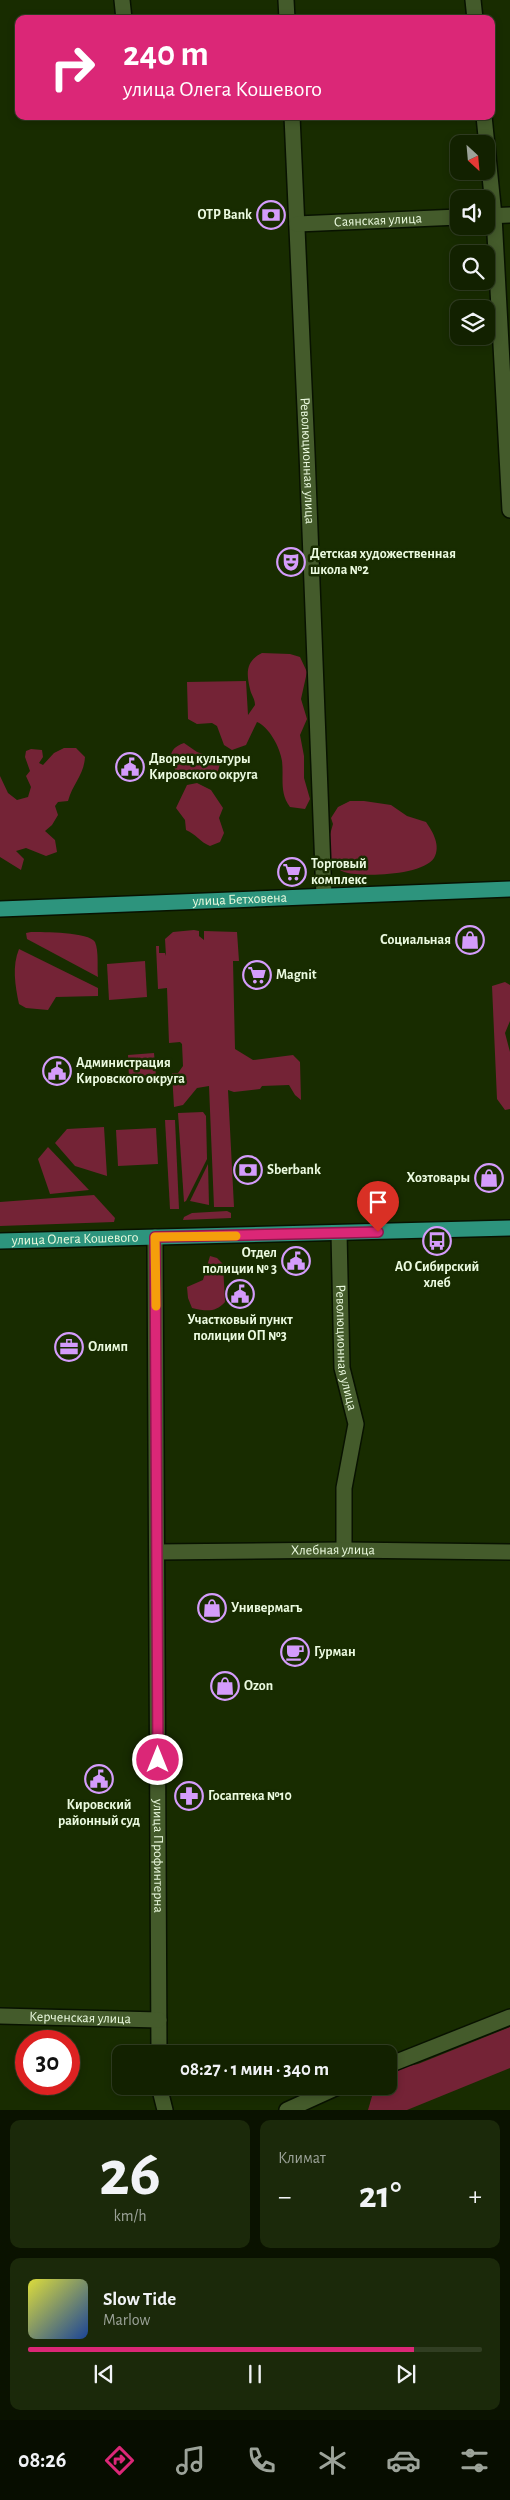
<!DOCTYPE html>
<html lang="ru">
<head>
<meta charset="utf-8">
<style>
	:root { --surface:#122100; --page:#1b290a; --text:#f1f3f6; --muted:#9ca399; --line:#313e22; --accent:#db2777 }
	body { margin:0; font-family:"Alegreya Sans",sans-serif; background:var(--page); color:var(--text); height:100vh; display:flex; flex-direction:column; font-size:19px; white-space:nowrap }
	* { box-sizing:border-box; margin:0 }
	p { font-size:16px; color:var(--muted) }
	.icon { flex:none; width:28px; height:28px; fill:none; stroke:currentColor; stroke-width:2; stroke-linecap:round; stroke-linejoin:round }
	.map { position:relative; height:2110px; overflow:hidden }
	.side { display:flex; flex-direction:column; gap:10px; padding:10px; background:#0a1200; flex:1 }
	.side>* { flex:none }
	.guide { position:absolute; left:15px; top:15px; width:480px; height:105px; border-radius:10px; box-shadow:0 2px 8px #0003,0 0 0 1px var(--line); background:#db2777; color:#fff; overflow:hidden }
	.needle { width:32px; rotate:154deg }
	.controls { position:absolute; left:450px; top:135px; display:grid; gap:10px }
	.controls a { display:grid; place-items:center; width:45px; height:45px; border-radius:10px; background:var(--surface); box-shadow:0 2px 8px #0003,0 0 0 1px var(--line); font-size:25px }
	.speed { position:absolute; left:15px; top:2030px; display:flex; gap:10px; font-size:25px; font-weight:700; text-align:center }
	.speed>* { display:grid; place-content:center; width:65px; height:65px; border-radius:50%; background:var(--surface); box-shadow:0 2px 8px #0003,0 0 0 1px var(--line); line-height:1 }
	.speed .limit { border:8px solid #d22; background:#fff; color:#111 }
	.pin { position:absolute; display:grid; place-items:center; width:42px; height:42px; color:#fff; margin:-51px -21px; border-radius:50% 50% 50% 0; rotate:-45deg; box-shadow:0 0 5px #0007 }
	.pin .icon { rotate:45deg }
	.me { position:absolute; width:55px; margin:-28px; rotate:0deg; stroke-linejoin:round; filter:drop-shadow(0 0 4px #0008) }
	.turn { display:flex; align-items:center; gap:18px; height:105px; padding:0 25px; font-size:22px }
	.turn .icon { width:65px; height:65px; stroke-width:2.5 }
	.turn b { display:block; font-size:35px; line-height:42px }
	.big { font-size:38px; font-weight:700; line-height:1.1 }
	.side .tile { flex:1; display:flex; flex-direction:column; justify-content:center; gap:8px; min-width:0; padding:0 18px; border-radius:10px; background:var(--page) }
	.side .dial { align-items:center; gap:0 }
	.dial b { font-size:65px; line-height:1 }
	.song { display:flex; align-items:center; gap:15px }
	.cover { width:60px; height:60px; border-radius:8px; background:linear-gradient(135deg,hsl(60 70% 55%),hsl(220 70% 35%)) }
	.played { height:5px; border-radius:2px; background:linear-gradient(90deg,var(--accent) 85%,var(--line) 85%) }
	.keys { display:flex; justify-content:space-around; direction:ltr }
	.heat { display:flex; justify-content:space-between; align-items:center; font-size:28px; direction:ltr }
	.side .tiles { flex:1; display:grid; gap:10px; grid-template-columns:1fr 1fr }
	.tile:last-child { grid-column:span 2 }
	.trip { position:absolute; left:112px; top:2045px; width:285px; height:50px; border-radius:10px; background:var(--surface); box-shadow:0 2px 8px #0003,0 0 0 1px var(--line); font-weight:700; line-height:50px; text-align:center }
	.tabs { display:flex; height:80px; justify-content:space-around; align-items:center; background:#070d00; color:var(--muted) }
	.tabs .icon { width:35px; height:35px }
	.tabs .on { color:var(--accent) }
	.tabs b { font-size:22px; color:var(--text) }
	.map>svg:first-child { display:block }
	.green { fill:#742336 }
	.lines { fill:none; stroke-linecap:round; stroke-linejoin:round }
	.minor-casing { stroke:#081200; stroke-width:18 }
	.major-casing { stroke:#081200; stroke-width:18 }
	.minor { stroke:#445b2b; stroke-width:15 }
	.major { stroke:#2d947d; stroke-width:15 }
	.route-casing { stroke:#8e194d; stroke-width:12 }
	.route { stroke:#db2777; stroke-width:9 }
	.slow { stroke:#f59e0b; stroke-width:9 }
	.labels { text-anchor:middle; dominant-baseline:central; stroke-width:5; stroke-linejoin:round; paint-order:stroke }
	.poi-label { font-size:14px; font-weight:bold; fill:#ebfadf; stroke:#182c00; text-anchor:start }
	.street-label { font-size:14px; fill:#ebfadf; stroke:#182c00 }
</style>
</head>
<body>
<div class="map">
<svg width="510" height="2110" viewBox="0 0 510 2110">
	<rect width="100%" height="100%" fill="#182c00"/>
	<g class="green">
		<path d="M262,653l28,1 10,3 7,15 -6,27 6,20 -7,16 4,21v22l6,21 -5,10 -15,-2c-11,-14 -6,-30 -8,-46 -2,-14 -13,-34 -25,-39l-11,23 -14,5 -8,-5 -7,-19 -5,-3 -15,1 -9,-5 -1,-37 59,-1 2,34 7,-10c0,-7 -4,-10 -5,-16 -4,-17 -4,-28 12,-36z"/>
		<path d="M184,743l13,9 21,7 2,5 -3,10 -10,2 -30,-3c-8,-14 -10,-24 7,-30z"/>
		<path d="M64,748h12l9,9c-1,18 -12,26 -17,44l-10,1 -3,4 3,9 -6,10 -7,6 10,9 2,12 -11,4 -20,-8 -10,3 8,8 -3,11 -21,-13v-81l8,17 9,7 11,-3 3,-10 -5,-11 4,-5 -5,-14 1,-6 5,-2 11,1 1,7 -4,6 4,2 11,-12z"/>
		<path d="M197,783l14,7 12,18 -4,10 5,15 -4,9 -10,4c-10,-4 -14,-12 -24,-16l-1,-10 -9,-12 11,-23z"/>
		<path d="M350,801h14l27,4 16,11 19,6c7,10 15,24 8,36 -11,17 -67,19 -86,15 -10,-2 -19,-10 -24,-18l9,-31 -2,-6 7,-11z"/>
		<polygon points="194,930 199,931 199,936 204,940 204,931 237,932 239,961 233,961 235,1049 253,1060 293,1055 300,1062 301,1100 295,1095 289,1085 262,1086 260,1089 234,1092 228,1090 234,1207 214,1207 209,1086 197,1088 183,1105 174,1107 172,1073 178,1073 183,1066 182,1044 180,1042 169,1043 167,988 158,989 156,946 159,946 159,953 165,953 166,956 165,939 173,932"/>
		<path d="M31,932c12,0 58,0 64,10 4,9 2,26 3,35l-71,-38 -1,-6z"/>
		<path d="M19,949l79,39v8l-42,1 -8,13 -22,-2 -7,-4c-4,-19 -7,-38 0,-55z"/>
		<polygon points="145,961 147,997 109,1000 107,964"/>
		<polygon points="505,982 510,985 510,1021 505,1033 510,1052 510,1109 505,1110 497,1099 492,986"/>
		<polygon points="154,1053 156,1076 129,1078 128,1055"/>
		<polygon points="203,1112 206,1116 207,1159 186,1201 184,1202 178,1113"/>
		<polygon points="165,1120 175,1120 179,1209 170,1209"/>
		<polygon points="104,1127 107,1176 75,1166 55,1143 67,1129"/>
		<polygon points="156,1128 158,1164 118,1166 116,1130"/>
		<polygon points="48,1147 89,1190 50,1194 38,1159"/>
		<polygon points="208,1164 209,1205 190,1201"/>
		<polygon points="94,1195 115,1218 114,1222 0,1226 0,1202"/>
		<polygon points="227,1211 231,1213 231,1218 183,1220 184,1217 192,1213"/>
		<path d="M210,1256l7,2 6,6 2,38c-10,11 -19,9 -33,6l-4,-10 -1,-11 16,-7z"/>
		<polygon points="510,2027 510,2068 407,2110 368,2110 375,2086 389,2086 389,2074 395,2069 418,2064"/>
	</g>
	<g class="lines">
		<defs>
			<g id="minor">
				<polyline points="122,0 124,19"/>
				<polyline points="286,0 287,19"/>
				<polyline points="473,0 475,19"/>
				<path id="s1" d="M292,116l15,337 17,443"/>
				<polyline points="484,116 494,216 510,510"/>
				<polyline points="486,216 510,215"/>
				<path id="s2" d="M297,224l162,-7"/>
				<path id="s3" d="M339,1233l3,135 14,56 -12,64v62"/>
				<path id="s4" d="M155,1237l4,817"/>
				<path id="s5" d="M157,1552l187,-2 166,2"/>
				<path id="s6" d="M0,2016l159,4"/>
				<polyline points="389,2065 510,2017"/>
				<polyline points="159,2086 165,2110"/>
				<polyline points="287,2110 340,2086"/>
			</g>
			<g id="major">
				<path id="s7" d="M0,909l510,-20"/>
				<path id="s8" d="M0,1241l510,-13"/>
			</g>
		</defs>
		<use href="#minor" class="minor-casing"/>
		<use href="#major" class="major-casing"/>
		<use href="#minor" class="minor"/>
		<use href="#major" class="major"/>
	</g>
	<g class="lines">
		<defs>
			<polyline id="route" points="158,1760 155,1237 378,1232"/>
		</defs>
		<use href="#route" class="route-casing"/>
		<use href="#route" class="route"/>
		<polyline class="slow" points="156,1306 155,1237 236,1236"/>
	</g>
	<defs>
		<symbol id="bank-ring" viewBox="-11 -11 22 22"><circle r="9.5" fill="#182c00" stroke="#d49cfb" stroke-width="1.5"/><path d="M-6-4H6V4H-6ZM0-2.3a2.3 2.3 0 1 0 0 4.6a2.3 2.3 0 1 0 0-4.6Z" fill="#d49cfb"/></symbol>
		<symbol id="theatre-ring" viewBox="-11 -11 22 22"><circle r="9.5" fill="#182c00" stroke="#d49cfb" stroke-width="1.5"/><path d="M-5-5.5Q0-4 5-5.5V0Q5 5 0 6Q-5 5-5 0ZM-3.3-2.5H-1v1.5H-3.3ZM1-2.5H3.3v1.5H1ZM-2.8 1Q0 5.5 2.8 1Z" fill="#d49cfb"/></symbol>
		<symbol id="civic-ring" viewBox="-11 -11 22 22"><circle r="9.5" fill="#182c00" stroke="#d49cfb" stroke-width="1.5"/><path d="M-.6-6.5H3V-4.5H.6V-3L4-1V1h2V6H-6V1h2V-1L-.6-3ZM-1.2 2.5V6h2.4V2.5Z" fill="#d49cfb"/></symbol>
		<symbol id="supermarket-ring" viewBox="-11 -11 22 22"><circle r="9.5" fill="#182c00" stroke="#d49cfb" stroke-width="1.5"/><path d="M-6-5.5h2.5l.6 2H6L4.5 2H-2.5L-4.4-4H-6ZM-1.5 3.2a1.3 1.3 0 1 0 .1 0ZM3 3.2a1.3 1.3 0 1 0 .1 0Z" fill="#d49cfb"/></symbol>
		<symbol id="shop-ring" viewBox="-11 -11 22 22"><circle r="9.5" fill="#182c00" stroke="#d49cfb" stroke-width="1.5"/><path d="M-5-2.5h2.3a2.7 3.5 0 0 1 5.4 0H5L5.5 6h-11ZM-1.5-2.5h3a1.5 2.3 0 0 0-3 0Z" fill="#d49cfb"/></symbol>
		<symbol id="bus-ring" viewBox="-11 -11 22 22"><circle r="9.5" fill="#182c00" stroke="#d49cfb" stroke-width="1.5"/><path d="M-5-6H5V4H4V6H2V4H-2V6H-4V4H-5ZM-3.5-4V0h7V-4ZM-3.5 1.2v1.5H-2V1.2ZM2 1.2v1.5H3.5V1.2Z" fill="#d49cfb"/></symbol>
		<symbol id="office-ring" viewBox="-11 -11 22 22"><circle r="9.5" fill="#182c00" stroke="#d49cfb" stroke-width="1.5"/><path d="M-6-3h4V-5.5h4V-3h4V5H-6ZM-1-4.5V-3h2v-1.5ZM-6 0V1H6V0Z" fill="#d49cfb"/></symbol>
		<symbol id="cafe-ring" viewBox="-11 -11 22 22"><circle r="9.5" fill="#182c00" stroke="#d49cfb" stroke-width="1.5"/><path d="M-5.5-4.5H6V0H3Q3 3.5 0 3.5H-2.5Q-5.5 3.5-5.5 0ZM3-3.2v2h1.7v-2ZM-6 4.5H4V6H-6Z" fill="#d49cfb"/></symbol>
		<symbol id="pharmacy-ring" viewBox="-11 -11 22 22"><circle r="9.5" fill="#182c00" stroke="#d49cfb" stroke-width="1.5"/><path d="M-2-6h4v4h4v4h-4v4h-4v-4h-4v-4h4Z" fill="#d49cfb"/></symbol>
	</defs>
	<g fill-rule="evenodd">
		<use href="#bank-ring" x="255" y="199" width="32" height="32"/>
		<use href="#theatre-ring" x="275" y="546" width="32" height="32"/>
		<use href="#civic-ring" x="114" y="751" width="32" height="32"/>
		<use href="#supermarket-ring" x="276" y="856" width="32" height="32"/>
		<use href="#shop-ring" x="454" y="924" width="32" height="32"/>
		<use href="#supermarket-ring" x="241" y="959" width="32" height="32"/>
		<use href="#civic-ring" x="41" y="1055" width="32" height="32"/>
		<use href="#bank-ring" x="232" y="1154" width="32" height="32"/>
		<use href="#shop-ring" x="473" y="1162" width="32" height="32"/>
		<use href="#bus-ring" x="421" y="1225" width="32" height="32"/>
		<use href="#civic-ring" x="280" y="1245" width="32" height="32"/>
		<use href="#civic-ring" x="224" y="1278" width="32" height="32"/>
		<use href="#office-ring" x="53" y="1331" width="32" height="32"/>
		<use href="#shop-ring" x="196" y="1592" width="32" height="32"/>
		<use href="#cafe-ring" x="279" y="1636" width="32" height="32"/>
		<use href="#shop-ring" x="209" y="1670" width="32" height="32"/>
		<use href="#civic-ring" x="83" y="1763" width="32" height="32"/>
		<use href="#pharmacy-ring" x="173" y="1780" width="32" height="32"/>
	</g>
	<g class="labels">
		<g class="poi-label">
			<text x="252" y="215" text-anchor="end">OTP Bank</text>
			<text x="310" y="554">Детская художественная<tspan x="310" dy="16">школа №2</tspan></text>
			<text x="149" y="759">Дворец культуры<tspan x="149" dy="16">Кировского округа</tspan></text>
			<text x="311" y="864">Торговый<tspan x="311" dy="16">комплекс</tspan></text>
			<text x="451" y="940" text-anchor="end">Социальная</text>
			<text x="276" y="975">Magnit</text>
			<text x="76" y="1063">Администрация<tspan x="76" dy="16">Кировского округа</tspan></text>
			<text x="267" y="1170">Sberbank</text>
			<text x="470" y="1178" text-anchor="end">Хозтовары</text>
			<text x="277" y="1253" text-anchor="end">Отдел<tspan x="277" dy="16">полиции № 3</tspan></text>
			<text x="437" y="1267" text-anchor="middle">АО Сибирский<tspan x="437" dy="16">хлеб</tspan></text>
			<text x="240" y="1320" text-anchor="middle">Участковый пункт<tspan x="240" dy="16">полиции ОП №3</tspan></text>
			<text x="88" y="1347">Олимп</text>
			<text x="231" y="1608">Универмагъ</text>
			<text x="314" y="1652">Гурман</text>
			<text x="244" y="1686">Ozon</text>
			<text x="208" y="1796">Госаптека №10</text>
			<text x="99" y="1805" text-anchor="middle">Кировский<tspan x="99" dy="16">районный суд</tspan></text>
		</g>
		<g class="street-label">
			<text stroke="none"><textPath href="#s2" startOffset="81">Саянская улица</textPath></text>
			<text stroke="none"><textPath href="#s1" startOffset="345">Революционная улица</textPath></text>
			<text stroke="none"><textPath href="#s7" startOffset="240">улица Бетховена</textPath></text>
			<text stroke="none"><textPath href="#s8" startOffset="75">улица Олега Кошевого</textPath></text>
			<text stroke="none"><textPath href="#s3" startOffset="115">Революционная улица</textPath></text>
			<text stroke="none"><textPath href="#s5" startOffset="176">Хлебная улица</textPath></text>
			<text stroke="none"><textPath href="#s4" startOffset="619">улица Профинтерна</textPath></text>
			<text stroke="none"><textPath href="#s6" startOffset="80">Керченская улица</textPath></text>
		</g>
	</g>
</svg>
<div class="controls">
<a><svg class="needle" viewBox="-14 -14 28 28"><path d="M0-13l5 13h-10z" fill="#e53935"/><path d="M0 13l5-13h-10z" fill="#9ca399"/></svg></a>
<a><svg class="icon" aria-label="sound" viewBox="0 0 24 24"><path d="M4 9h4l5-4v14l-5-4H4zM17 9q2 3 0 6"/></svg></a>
<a><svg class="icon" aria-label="search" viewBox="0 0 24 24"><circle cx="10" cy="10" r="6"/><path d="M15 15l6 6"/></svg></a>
<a><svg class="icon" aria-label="layers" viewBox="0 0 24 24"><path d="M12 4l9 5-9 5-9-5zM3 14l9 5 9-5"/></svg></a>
</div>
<div class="speed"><div class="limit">30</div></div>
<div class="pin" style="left:378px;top:1232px;background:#d93025"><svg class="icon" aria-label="arrive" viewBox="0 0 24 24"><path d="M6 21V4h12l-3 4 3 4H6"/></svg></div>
<svg class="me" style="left:158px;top:1760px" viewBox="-20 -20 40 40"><circle r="17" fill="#db2777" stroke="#fff" stroke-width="3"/><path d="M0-11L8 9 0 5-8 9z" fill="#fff"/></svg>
<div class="trip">08:27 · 1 мин · 340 m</div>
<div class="guide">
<div class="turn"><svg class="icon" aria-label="right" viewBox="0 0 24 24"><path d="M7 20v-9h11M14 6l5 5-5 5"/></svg><div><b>240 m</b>улица Олега Кошевого</div></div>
</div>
</div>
<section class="side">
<div class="tiles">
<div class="tile dial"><b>26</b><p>km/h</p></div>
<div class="tile"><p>Климат</p>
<div class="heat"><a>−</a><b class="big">21°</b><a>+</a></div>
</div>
<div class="tile">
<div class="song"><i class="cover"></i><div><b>Slow Tide</b><p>Marlow</p></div></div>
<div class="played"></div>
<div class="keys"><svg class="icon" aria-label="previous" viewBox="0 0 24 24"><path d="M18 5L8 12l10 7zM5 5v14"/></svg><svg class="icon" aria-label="pause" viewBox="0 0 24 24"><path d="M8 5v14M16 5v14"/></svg><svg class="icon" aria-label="next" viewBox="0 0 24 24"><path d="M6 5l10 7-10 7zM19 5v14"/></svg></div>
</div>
</div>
</section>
<nav class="tabs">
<b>08:26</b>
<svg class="icon on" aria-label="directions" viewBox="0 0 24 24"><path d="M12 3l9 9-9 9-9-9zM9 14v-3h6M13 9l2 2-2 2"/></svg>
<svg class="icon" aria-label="music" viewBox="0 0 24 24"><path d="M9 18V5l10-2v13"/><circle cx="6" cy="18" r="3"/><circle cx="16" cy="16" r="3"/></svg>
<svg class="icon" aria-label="phone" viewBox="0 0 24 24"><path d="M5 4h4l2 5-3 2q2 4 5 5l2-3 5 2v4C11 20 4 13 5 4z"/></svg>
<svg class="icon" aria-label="climate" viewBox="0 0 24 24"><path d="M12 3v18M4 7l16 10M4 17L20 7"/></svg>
<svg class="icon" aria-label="car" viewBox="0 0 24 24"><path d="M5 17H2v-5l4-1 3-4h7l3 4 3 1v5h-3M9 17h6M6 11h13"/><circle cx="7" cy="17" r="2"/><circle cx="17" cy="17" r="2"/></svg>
<svg class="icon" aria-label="filters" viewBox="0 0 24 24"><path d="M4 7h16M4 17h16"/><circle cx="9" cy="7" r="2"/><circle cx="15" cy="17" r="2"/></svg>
</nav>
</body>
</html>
